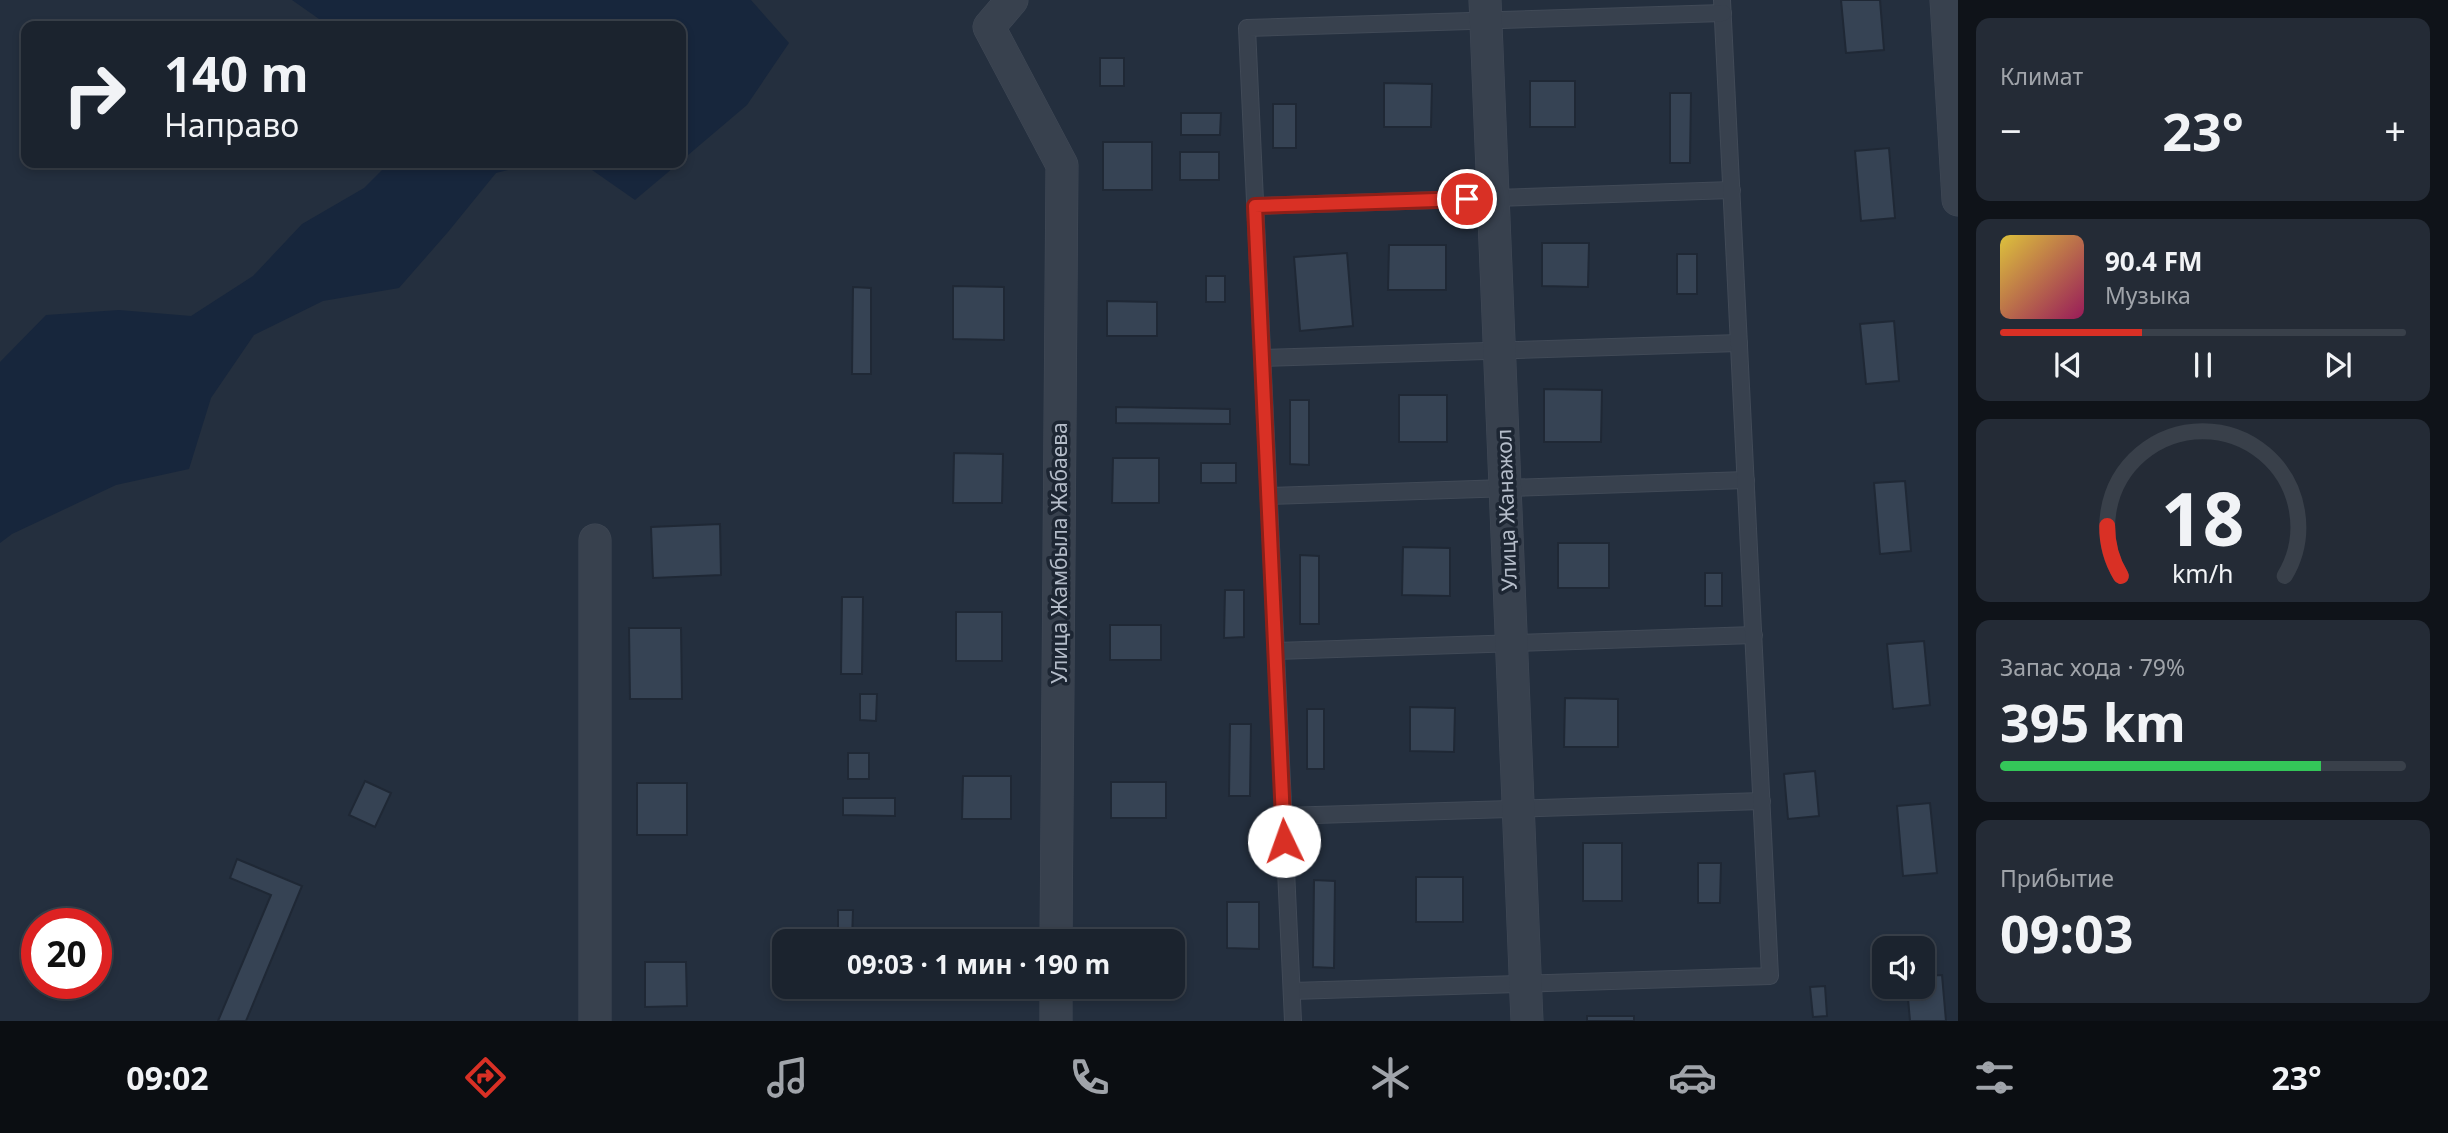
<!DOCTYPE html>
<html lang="ru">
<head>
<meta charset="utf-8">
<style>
	:root { --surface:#1b232e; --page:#242b36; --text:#f1f3f6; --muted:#a0a4aa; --line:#39404a; --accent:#d93025 }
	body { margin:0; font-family:"Noto Sans",sans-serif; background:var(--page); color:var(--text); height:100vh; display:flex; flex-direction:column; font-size:26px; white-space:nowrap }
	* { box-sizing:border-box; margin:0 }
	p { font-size:23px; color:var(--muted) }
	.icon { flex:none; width:38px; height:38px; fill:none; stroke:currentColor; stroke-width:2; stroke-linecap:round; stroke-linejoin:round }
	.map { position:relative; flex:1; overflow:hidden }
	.side { display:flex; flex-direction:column; gap:18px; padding:18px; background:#0f1319; width:490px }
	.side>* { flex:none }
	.banner { position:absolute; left:21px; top:21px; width:665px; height:147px; border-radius:14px; box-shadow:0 4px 10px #0003,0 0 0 2px var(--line); background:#1b232e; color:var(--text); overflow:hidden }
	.fabs { position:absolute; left:1872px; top:936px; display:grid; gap:14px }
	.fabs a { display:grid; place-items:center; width:63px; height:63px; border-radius:14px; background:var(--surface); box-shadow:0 4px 10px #0003,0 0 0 2px var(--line); font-size:35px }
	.speed { position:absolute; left:21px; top:908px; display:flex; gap:14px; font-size:35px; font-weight:700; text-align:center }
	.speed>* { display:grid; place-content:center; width:91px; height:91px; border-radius:50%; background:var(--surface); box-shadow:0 4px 10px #0003,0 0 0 2px var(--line); line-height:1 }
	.speed .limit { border:10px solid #d22; background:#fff; color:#111 }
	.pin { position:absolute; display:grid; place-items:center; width:60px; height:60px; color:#fff; margin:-30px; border:4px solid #fff; border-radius:50%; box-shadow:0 2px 7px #0007 }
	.me { position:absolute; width:77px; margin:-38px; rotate:357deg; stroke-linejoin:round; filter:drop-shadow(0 0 5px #0008) }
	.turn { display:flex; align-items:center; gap:24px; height:147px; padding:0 28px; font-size:32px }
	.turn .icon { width:91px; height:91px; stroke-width:2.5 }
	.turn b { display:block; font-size:49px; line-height:60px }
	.big { font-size:52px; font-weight:700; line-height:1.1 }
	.side .card { flex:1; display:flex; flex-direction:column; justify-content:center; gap:10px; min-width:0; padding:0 24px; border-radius:14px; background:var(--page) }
	.side .dial { align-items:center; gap:0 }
	.dial svg { height:182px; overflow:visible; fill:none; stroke:var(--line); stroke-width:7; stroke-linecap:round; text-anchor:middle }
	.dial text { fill:var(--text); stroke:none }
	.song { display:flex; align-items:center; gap:21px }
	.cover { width:84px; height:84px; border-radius:10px; background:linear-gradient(135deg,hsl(50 70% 55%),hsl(330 70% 35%)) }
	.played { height:7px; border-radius:4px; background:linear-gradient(90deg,var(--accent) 35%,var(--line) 35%) }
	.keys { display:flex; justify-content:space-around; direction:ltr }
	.heat { display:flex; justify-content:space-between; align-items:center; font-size:38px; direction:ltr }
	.charge { height:10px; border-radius:5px; background:linear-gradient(90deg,#34c759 79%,var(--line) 0) }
	.trip { position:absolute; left:772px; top:929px; width:413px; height:70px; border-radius:14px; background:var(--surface); box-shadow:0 4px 10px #0003,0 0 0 2px var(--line); font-weight:700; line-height:70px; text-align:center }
	.tabs { display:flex; height:112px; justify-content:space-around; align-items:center; background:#0b0e12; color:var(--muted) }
	.tabs .icon { width:49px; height:49px }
	.tabs .active { color:var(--accent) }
	.tabs b { font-size:32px; color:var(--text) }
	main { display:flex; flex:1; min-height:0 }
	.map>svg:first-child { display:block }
	.water { fill:#17263c }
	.building { fill:#364354; stroke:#1f2835; stroke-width:2 }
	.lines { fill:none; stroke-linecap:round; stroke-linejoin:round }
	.service-casing { stroke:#414a57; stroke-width:18 }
	.minor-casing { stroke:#414a57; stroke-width:33 }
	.service { stroke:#38414e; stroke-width:16 }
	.minor { stroke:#38414e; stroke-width:32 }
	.route-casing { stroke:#8d1f18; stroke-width:18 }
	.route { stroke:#d93025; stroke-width:12 }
	.labels { text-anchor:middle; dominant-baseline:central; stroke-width:7; stroke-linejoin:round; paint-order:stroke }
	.street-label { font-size:21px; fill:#b4bcc9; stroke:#1d2633 }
</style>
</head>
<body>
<main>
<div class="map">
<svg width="1958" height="1021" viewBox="0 0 1958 1021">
	<rect width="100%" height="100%" fill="#242f3e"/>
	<g class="water">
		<polygon points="292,0 751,0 789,43 747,105 681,161 681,26 329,26"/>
		<polygon points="389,163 537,163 496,173 448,232 399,288 323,301 254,335 211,398 189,469 116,485 12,534 0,543 0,362 46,315 119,310 191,316 253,276 302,224 364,188"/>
		<polygon points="582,163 679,163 635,200"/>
	</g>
	<g class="building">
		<polygon points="1841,0 1880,0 1884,50 1846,53"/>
		<rect x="1100" y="58" width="24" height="28"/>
		<rect x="1530" y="81" width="45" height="46"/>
		<polygon points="1384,83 1432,84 1431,127 1384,127"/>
		<polygon points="1670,93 1691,93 1690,163 1670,163"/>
		<rect x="1273" y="104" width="23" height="44"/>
		<polygon points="1181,113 1221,113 1220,135 1181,135"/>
		<rect x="1103" y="142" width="49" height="48"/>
		<polygon points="1889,148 1895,218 1861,221 1855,151"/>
		<rect x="1180" y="152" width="39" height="28"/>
		<polygon points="1542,243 1589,243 1588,287 1542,286"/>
		<polygon points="1389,245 1446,245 1446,290 1388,290"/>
		<polygon points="1347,253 1353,326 1300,331 1294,257"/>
		<rect x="1677" y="254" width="20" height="40"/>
		<rect x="1206" y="276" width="19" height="26"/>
		<polygon points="953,286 1004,287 1004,340 953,339"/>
		<polygon points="853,287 871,288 871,374 852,374"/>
		<polygon points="1107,301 1157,302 1157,336 1107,336"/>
		<polygon points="1894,321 1899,381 1866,384 1860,324"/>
		<polygon points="1544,389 1602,390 1601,442 1544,442"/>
		<rect x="1399" y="395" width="48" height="47"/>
		<polygon points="1290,400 1309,400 1309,465 1290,464"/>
		<polygon points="1116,407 1230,409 1230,424 1116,423"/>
		<polygon points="954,453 1003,454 1002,503 953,503"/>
		<polygon points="1113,458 1159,458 1159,503 1112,503"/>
		<rect x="1201" y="463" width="35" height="20"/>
		<polygon points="1905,481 1911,551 1880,554 1874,483"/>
		<polygon points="720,524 721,575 653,578 651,527"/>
		<rect x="1558" y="543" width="51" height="45"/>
		<polygon points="1403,547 1450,548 1450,596 1402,595"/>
		<polygon points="1300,555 1319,556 1319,624 1300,624"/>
		<rect x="1705" y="573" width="17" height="33"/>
		<polygon points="1225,590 1244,590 1244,637 1224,638"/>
		<polygon points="842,597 863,597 862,674 841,674"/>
		<rect x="956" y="612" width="46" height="49"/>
		<rect x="1110" y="625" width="51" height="35"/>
		<polygon points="629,628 681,628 682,699 630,699"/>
		<polygon points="1924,641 1930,705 1893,709 1887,644"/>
		<polygon points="860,694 877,694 876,721 860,720"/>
		<polygon points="1565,698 1618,699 1618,747 1564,747"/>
		<polygon points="1410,707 1455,708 1454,752 1410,751"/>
		<rect x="1307" y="709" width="17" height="60"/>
		<polygon points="1230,724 1251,724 1250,796 1229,796"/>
		<rect x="848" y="753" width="21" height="26"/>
		<polygon points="1815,771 1819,816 1788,819 1784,774"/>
		<polygon points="963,776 1011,776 1011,819 962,819"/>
		<polygon points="365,781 391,793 375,827 349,815"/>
		<rect x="1111" y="782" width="55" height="36"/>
		<rect x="637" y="783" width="50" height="52"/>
		<polygon points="843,798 895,798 895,816 843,815"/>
		<polygon points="1930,803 1937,873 1903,876 1897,806"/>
		<rect x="1583" y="843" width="39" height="58"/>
		<polygon points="237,859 302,886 246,1021 218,1021 271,895 230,878"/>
		<polygon points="1698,863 1721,863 1720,903 1698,903"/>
		<rect x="1416" y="877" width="47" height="45"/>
		<polygon points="1314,880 1335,881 1334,968 1313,967"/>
		<polygon points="1227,902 1259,902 1259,949 1227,948"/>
		<polygon points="838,910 853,910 852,940 838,940"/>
		<polygon points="1121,935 1168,936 1168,942 1121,942"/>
		<polygon points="645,962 686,962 687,1006 645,1007"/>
		<polygon points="1942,975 1946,1021 1910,1021 1907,987 1923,987 1923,976"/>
		<polygon points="1825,986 1827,1016 1813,1017 1810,987"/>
		<rect x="1587" y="1016" width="47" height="5"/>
	</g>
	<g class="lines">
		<defs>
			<g id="service">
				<polyline points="1255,206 1732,190"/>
				<polyline points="1262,358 1739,343"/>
				<polyline points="1269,496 1746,480"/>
				<polyline points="1276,651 1754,635"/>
				<polyline points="1283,816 1762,801"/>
				<polyline points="1292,991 1770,976 1722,0"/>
				<polyline points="1293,1021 1247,28 1723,13"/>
			</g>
			<g id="minor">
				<polyline points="1012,0 989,27 1062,165 1056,942"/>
				<polyline points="1485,0 1527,1021"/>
				<polyline points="1946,0 1958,200"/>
				<polyline points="595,1021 595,540"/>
				<polyline points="1056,1021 1056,987"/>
			</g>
		</defs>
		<use href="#service" class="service-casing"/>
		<use href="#minor" class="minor-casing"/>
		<use href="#service" class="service"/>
		<use href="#minor" class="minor"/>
	</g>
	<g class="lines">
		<defs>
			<polyline id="route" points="1284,841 1255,206 1467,199"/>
		</defs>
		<use href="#route" class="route-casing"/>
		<use href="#route" class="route"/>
	</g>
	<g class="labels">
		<g class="street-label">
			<text transform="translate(1506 510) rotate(-92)">Улица Жанажол</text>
			<text transform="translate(1059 553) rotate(-90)">Улица Жамбыла Жабаева</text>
		</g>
	</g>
</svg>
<div class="fabs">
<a><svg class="icon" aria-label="sound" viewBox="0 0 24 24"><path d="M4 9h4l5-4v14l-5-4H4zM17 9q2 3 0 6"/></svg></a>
</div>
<div class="speed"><div class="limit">20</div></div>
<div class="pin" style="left:1467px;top:199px;background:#d93025"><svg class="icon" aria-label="arrive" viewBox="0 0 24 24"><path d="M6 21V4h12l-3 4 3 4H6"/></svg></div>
<svg class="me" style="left:1284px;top:841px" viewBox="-20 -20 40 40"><circle r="19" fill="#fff"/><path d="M0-13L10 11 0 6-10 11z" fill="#d93025"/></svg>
<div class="trip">09:03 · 1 мин · 190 m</div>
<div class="banner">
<div class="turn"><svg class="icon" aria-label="right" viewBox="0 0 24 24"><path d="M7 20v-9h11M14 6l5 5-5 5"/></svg><div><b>140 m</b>Направо</div></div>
</div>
</div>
<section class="side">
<div class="card"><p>Климат</p>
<div class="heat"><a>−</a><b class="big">23°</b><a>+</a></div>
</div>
<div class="card">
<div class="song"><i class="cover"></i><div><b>90.4 FM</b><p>Музыка</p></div></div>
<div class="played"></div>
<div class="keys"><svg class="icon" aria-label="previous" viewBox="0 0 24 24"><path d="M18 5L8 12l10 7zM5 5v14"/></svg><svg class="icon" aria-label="pause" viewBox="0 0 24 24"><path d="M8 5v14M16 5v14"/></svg><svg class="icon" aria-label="next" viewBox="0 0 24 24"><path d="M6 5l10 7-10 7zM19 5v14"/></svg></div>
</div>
<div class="card dial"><svg viewBox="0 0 100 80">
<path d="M14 69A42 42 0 1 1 86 69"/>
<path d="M14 69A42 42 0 0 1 8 47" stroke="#d93025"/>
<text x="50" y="56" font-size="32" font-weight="700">18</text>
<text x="50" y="72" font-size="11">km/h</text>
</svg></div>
<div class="card"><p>Запас хода · 79%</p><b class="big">395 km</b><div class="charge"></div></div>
<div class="card"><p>Прибытие</p><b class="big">09:03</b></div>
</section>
</main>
<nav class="tabs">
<b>09:02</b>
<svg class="icon active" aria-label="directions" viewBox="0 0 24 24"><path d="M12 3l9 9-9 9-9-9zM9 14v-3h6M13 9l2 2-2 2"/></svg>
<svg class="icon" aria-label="music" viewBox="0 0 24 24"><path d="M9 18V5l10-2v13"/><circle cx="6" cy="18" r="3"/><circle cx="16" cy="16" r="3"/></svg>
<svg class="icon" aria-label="phone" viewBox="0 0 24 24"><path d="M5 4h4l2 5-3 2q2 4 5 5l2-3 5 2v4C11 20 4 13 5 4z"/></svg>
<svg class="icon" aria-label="climate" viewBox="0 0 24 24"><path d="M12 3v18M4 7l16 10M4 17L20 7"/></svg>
<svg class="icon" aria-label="car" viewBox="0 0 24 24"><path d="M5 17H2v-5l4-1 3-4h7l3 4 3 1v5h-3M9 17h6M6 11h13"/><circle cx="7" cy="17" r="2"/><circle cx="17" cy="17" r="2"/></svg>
<svg class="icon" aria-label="filters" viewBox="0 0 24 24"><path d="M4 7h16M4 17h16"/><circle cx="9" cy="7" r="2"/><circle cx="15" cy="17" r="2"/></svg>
<b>23°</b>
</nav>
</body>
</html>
